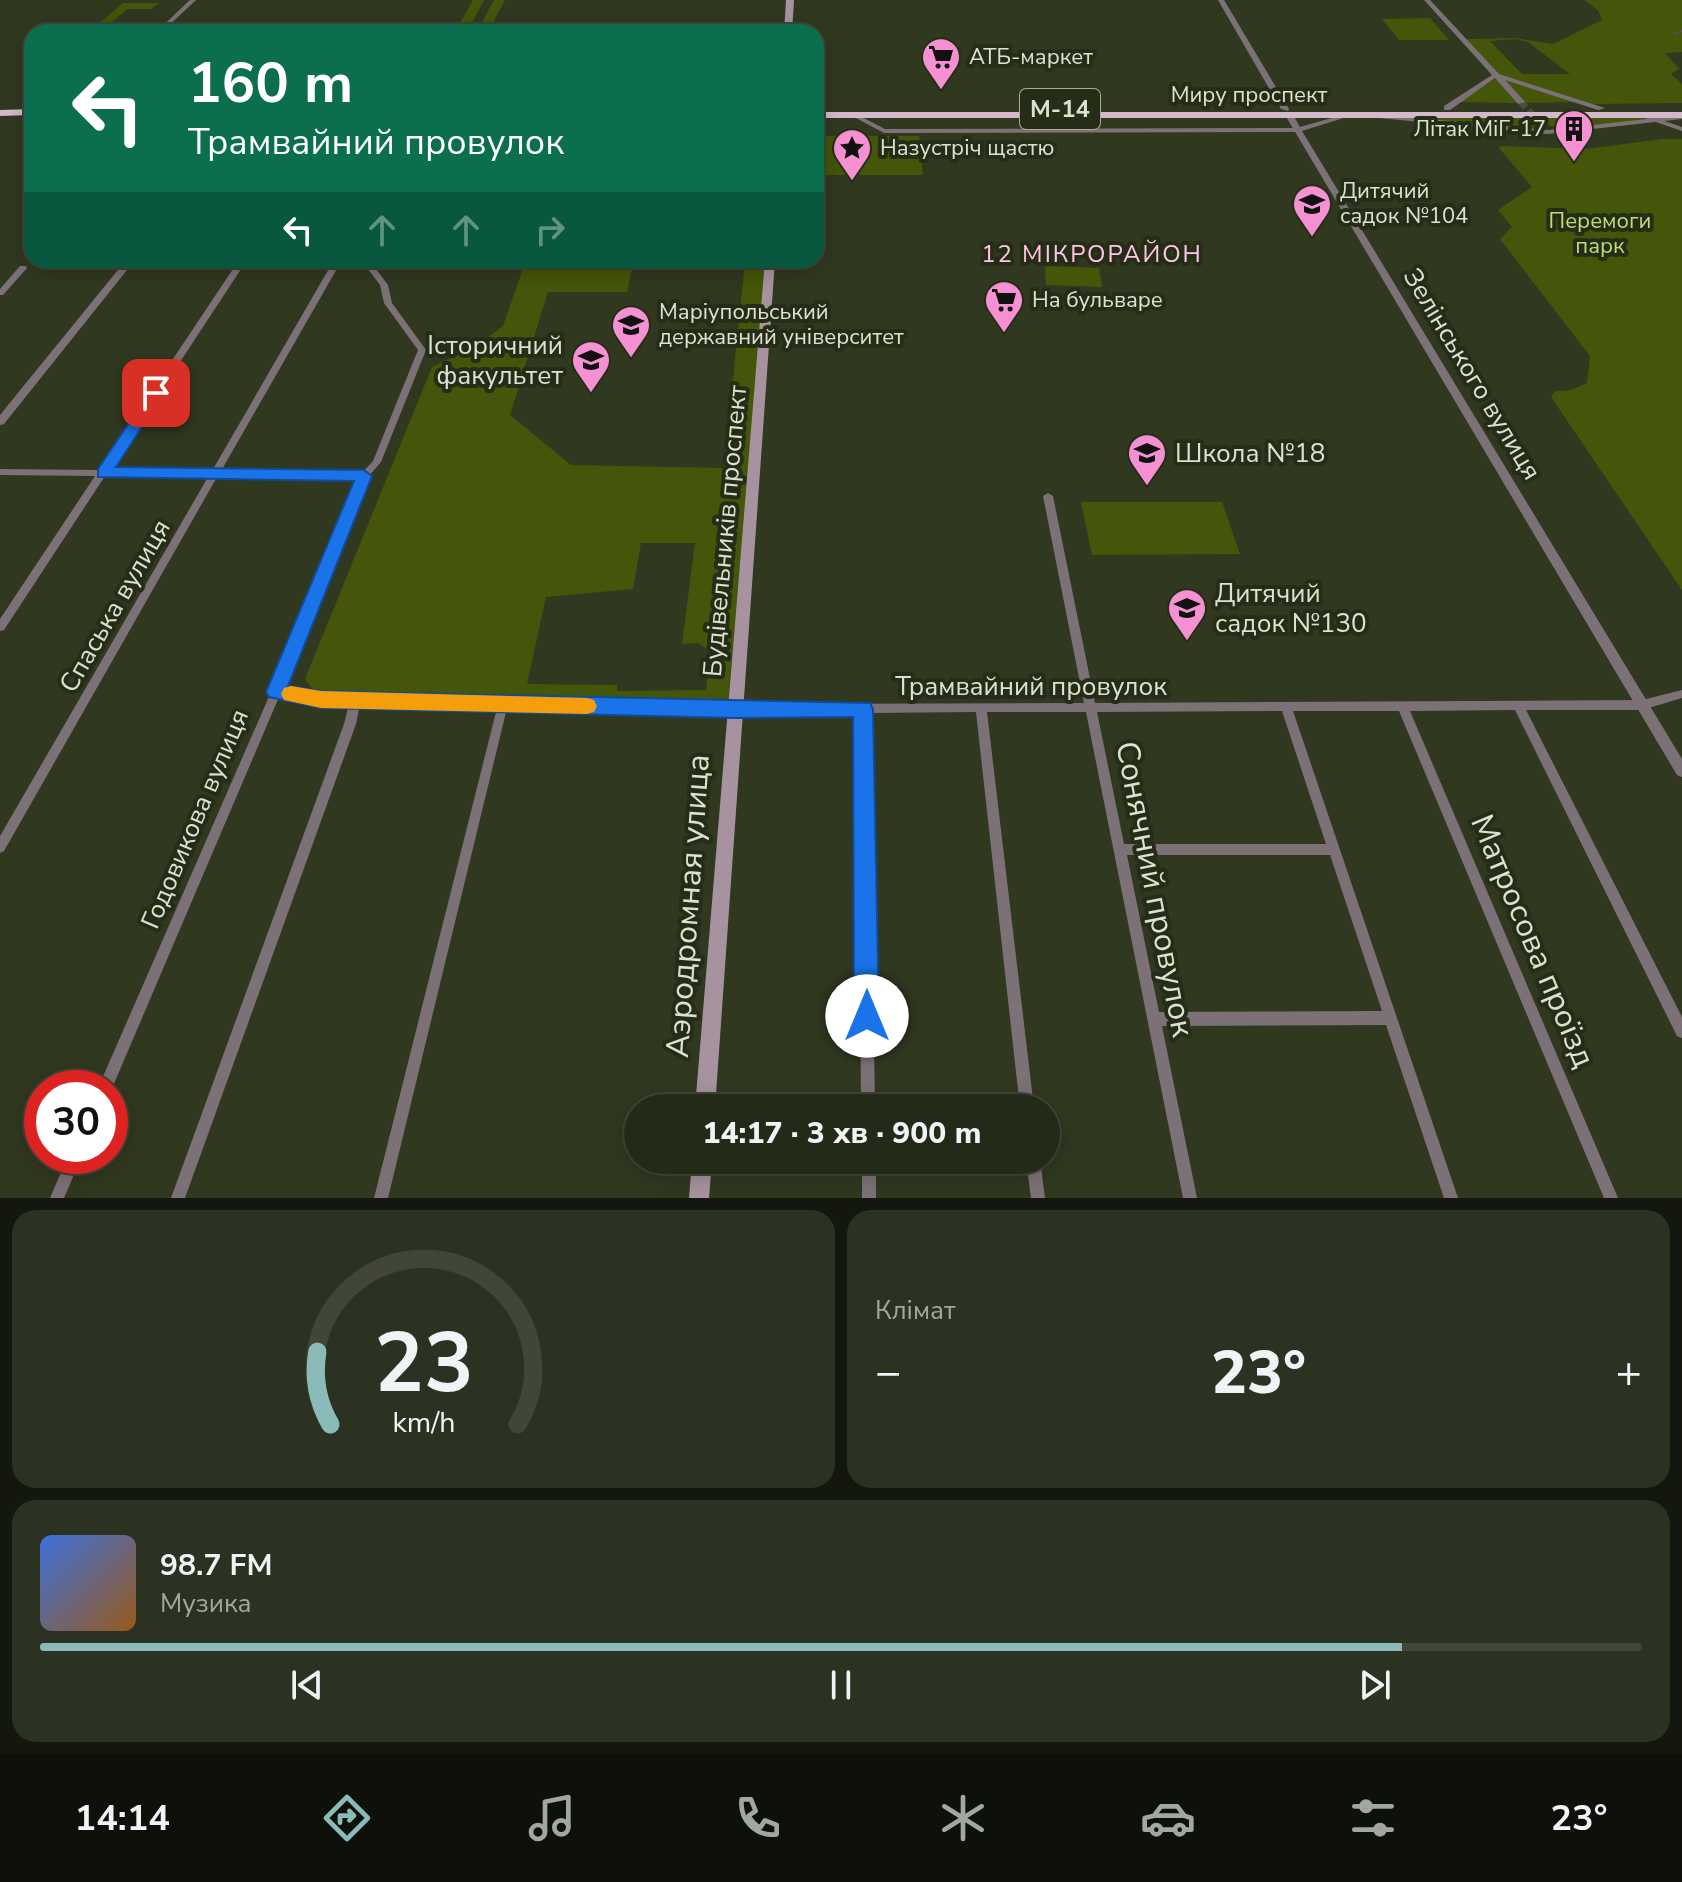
<!DOCTYPE html>
<html lang="uk">
<head>
<meta charset="utf-8">
<style>
	:root { --surface:#242a18; --page:#2c3221; --text:#f1f3f6; --muted:#a3a7a2; --line:#414637; --accent:#8bbbb9 }
	body { margin:0; font-family:"Nunito Sans",sans-serif; background:var(--page); color:var(--text); height:100vh; display:flex; flex-direction:column; font-size:30px; white-space:nowrap }
	* { box-sizing:border-box; margin:0 }
	p { font-size:26px; color:var(--muted) }
	.icon { flex:none; width:44px; height:44px; fill:none; stroke:currentColor; stroke-width:2; stroke-linecap:round; stroke-linejoin:round }
	.map { position:relative; height:1198px; overflow:hidden }
	.panel { display:flex; flex-direction:column; gap:12px; padding:12px; background:#14170d; flex:1 }
	.panel>* { flex:none }
	.hud { position:absolute; left:24px; top:24px; width:800px; height:244px; border-radius:24px; box-shadow:0 4px 20px #0003,0 0 0 2px var(--line); background:#0b6e4f; color:#fff; overflow:hidden }
	.speed { position:absolute; left:24px; top:1070px; display:flex; gap:16px; font-size:40px; font-weight:700; text-align:center }
	.speed>* { display:grid; place-content:center; width:104px; height:104px; border-radius:50%; background:var(--surface); box-shadow:0 4px 20px #0003,0 0 0 2px var(--line); line-height:1 }
	.speed .limit { border:12px solid #d22; background:#fff; color:#111 }
	.pin { position:absolute; display:grid; place-items:center; width:68px; height:68px; color:#fff; margin:-34px; border-radius:16px; box-shadow:0 4px 12px #0006 }
	.me { position:absolute; width:88px; margin:-44px; rotate:0deg; stroke-linejoin:round; filter:drop-shadow(0 0 6px #0008) }
	.turn { display:flex; align-items:center; gap:28px; height:168px; padding:0 32px; font-size:36px }
	.turn .icon { width:104px; height:104px; stroke-width:2.5 }
	.turn b { display:block; font-size:56px; line-height:68px }
	.lanes { display:flex; align-items:center; height:76px; padding:0 32px; background:#0003; justify-content:center; gap:40px; direction:ltr }
	.lanes .off { opacity:.35 }
	.big { font-size:60px; font-weight:800; line-height:1.1 }
	.panel .widget { flex:1; display:flex; flex-direction:column; justify-content:center; gap:12px; min-width:0; padding:0 28px; border-radius:24px; background:var(--page) }
	.panel .dial { align-items:center; gap:0 }
	.dial svg { height:208px; overflow:visible; fill:none; stroke:var(--line); stroke-width:7; stroke-linecap:round; text-anchor:middle }
	.dial text { fill:var(--text); stroke:none }
	.song { display:flex; align-items:center; gap:24px }
	.cover { width:96px; height:96px; border-radius:12px; background:linear-gradient(135deg,hsl(220 70% 55%),hsl(30 70% 35%)) }
	.played { height:8px; border-radius:4px; background:linear-gradient(90deg,var(--accent) 85%,var(--line) 85%) }
	.keys { display:flex; justify-content:space-around; direction:ltr }
	.heat { display:flex; justify-content:space-between; align-items:center; font-size:44px; direction:ltr }
	.panel .tiles { flex:1; display:grid; gap:12px; grid-template-columns:1fr 1fr }
	.widget:last-child { grid-column:span 2 }
	.trip { position:absolute; left:624px; top:1094px; width:436px; height:80px; border-radius:40px; background:var(--surface); box-shadow:0 4px 20px #0003,0 0 0 2px var(--line); font-weight:800; line-height:80px; text-align:center }
	.dock { display:flex; height:128px; justify-content:space-around; align-items:center; background:#0e110a; color:var(--muted) }
	.dock .icon { width:56px; height:56px }
	.dock .selected { color:var(--accent) }
	.dock b { font-size:36px; color:var(--text) }
	.map>svg:first-child { display:block }
	.green { fill:#435609; fill-rule:evenodd }
	.lines { fill:none; stroke-linecap:round; stroke-linejoin:round }
	.stream { stroke:#644658; stroke-width:2 }
	.tertiary-tunnel { stroke:#4a513b; stroke-width:7; stroke-dasharray:7 4; stroke-linecap:butt }
	.minor { fill:#7d7178; fill-rule:evenodd }
	.tertiary { fill:#7d7178; fill-rule:evenodd }
	.secondary { fill:#a6939f; fill-rule:evenodd }
	.trunk { fill:#d4b9ca; fill-rule:evenodd }
	.route { fill:#1a73e8; stroke:#114b97; stroke-width:2 }
	.slow { fill:#f59e0b }
	.labels { text-anchor:middle; dominant-baseline:central; stroke-width:8; stroke-linejoin:round; paint-order:stroke }
	.far-poi-label { font-size:22px; fill:#dce1d3; stroke:#262d16; text-anchor:start }
	.far-street-label { font-size:22px; fill:#dce1d3; stroke:#262d16 }
	.far-park-label { font-size:22px; fill:#bddd77; stroke:#262d16 }
	.shield { fill:#262d16; stroke:#a5ab9a; stroke-width:2 }
	.shield-label { font-size:24px; font-weight:bold; fill:#dce1d3 }
	.far-neighbourhood-label { font-size:24px; letter-spacing:2px; fill:#fec5e8; stroke:#262d16 }
	.poi-label { font-size:26px; fill:#dce1d3; stroke:#262d16; text-anchor:start }
	.street-label { font-size:26px; fill:#dce1d3; stroke:#262d16 }
	.near-street-label { font-size:32px; fill:#dce1d3; stroke:#262d16 }
</style>
</head>
<body>
<div class="map">
<svg width="1682" height="1198" viewBox="0 0 1682 1198">
	<rect width="100%" height="100%" fill="#303820"/>
	<g class="green">
		<polygon points="473,0 484,0 468,31 472,30 476,22 473,30 478,30 494,0 505,0 488,32 455,32"/>
		<path d="M1584,0h98v52l-17,1 14,16 -8,5 11,10v19l-90,1 -94,-30 -32,-35 49,-1 38,6 49,-24 -4,-10zM1516,39l12,3 42,32h-48l-32,-33z"/>
		<polygon points="123,3 159,3 151,9 127,9 110,24 133,25 126,32 89,32"/>
		<polygon points="1430,18 1449,40 1399,40 1382,19"/>
		<polygon points="1496,78 1519,103 1460,102"/>
		<polygon points="1502,78 1576,102 1525,103"/>
		<polygon points="1404,118 1533,118 1537,125 1531,129"/>
		<path d="M1538,118h107l5,2c-28,3 -91,20 -112,-2z"/>
		<polygon points="816,136 919,136 923,175 816,175"/>
		<polygon points="1662,139 1682,139 1682,590 1551,397 1555,391 1571,390 1587,383 1590,356 1500,239 1512,227 1498,210 1532,187 1499,148 1502,146 1586,149"/>
		<path d="M526,260h108l-7,32h-79l-38,123 61,50 153,3 21,-208h21l-38,443 -403,-10 -11,-2 -9,-12 127,-312 43,-20 28,-21zM641,543h54l-13,101 16,-1 12,8 -4,39 -89,1v-6l-90,-1 19,-87 87,-8z"/>
		<polygon points="1045,266 1099,268 1102,287 1046,285"/>
		<polygon points="1081,502 1222,502 1240,554 1092,555"/>
	</g>
	<g class="lines">
		<polyline class="stream" points="1674,34 1682,31"/>
		<polyline class="tertiary-tunnel" points="1521,102 1536,119"/>
		<g class="minor">
			<polygon points="190,0 196,0 162,32 156,32"/>
			<polygon points="852,114 856,114 885,129 1298,128 1301,130 1298,132 884,133 852,116"/>
			<polygon points="1649,116 1682,127 1682,131 1647,119 1646,118"/>
			<path d="M239,260h8l-138,210 103,1 122,-211h8l-121,211 141,2 11,-12 45,-111 -34,-47 -4,-18 -19,-25h8l19,25 4,18 34,47 -45,112 -13,15 -85,212 38,6 414,9 349,-1 -41,-207 5,-3 5,3 42,207 547,-3 40,-10v8l-40,12h-116l156,307v21l-5,-2 -162,-326 -105,1 208,487h-14l-205,-487h-106l165,487h-14l-58,-173 -224,1 35,172h-14l-97,-486h-99l47,396h-14l-44,-396 -107,1 6,395h-14l-3,-395 -123,1 -228,-6 -119,490h-14l123,-490 -137,-4 -4,20 -171,474h-14l173,-474 5,-20 -28,-1 -42,-6 -169,396v-5h-12l173,-396 87,-213 -141,-2 -213,374 -4,2v-17l208,-359 -103,-1 -101,154 -4,1v-12l95,-143 -95,-1v-6l99,1zM1282,711l44,133h-202l-27,-132zM1127,855h203l52,156 -223,1z"/>
			<polygon points="20,266 26,266 27,268 3,295 0,295 0,289"/>
			<polygon points="68,1156 82,1156 64,1198 50,1198"/>
			<rect x="862" y="1160" width="14" height="38"/>
			<polygon points="1026,1160 1040,1160 1045,1198 1031,1198"/>
		</g>
		<g class="tertiary">
			<polygon points="1218,0 1224,0 1289,109 1288,111 1281,109"/>
			<polygon points="1424,0 1430,0 1499,74 1605,108 1598,110 1505,80 1525,102 1518,104 1495,78 1450,110 1444,110 1444,106 1492,75"/>
			<polygon points="1286,113 1292,113 1300,127 1349,113 1353,115 1302,131 1682,759 1682,777 1677,775 1285,115"/>
			<polygon points="1376,114 1548,130 1682,115 1682,119 1548,134 1379,118 1376,118"/>
			<polygon points="126,260 135,260 4,424 0,425 0,415"/>
		</g>
		<g class="secondary">
			<polygon points="786,0 794,0 792,32 784,32"/>
			<polygon points="765,260 775,260 715,1108 695,1108"/>
			<polygon points="692,1160 712,1160 709,1198 689,1198"/>
		</g>
		<g class="trunk">
			<polygon points="32,109 32,115 0,116 0,110"/>
			<rect x="816" y="112" width="866" height="6"/>
		</g>
	</g>
	<polygon class="route" points="156,388 164,393 116,467 364,470 372,476 288,686 321,691 870,703 873,709 879,1016 875,1024 867,1028 858,1024 854,1016 853,717 735,718 321,708 269,697 266,692 354,481 98,477 98,469 151,390"/>
	<polygon class="slow" points="291,686 321,691 587,698 594,700 597,706 594,712 587,714 321,708 284,700 281,694 284,688"/>
	<defs>
		<symbol id="supermarket-pin" viewBox="-11 -11 22 30"><path d="M0 17L-7.5 6A9.5 9.5 0 1 1 7.5 6Z" fill="#f591d2" stroke="#262d16"/><path d="M-6-5.5h2.5l.6 2H6L4.5 2H-2.5L-4.4-4H-6ZM-1.5 3.2a1.3 1.3 0 1 0 .1 0ZM3 3.2a1.3 1.3 0 1 0 .1 0Z" fill="#111"/></symbol>
		<symbol id="building-pin" viewBox="-11 -11 22 30"><path d="M0 17L-7.5 6A9.5 9.5 0 1 1 7.5 6Z" fill="#f591d2" stroke="#262d16"/><path d="M-4-6H4V6H1V3H-1V6H-4ZM-2.5-4.3h1.7v1.8h-1.7ZM.8-4.3h1.7v1.8H.8ZM-2.5-1h1.7V.8h-1.7ZM.8-1h1.7V.8H.8Z" fill="#111"/></symbol>
		<symbol id="sight-pin" viewBox="-11 -11 22 30"><path d="M0 17L-7.5 6A9.5 9.5 0 1 1 7.5 6Z" fill="#f591d2" stroke="#262d16"/><path d="M0-6L1.8-2.2L6-1.7L2.9 1.2L3.7 5.4L0 3.3L-3.7 5.4L-2.9 1.2L-6-1.7L-1.8-2.2Z" fill="#111"/></symbol>
		<symbol id="school-pin" viewBox="-11 -11 22 30"><path d="M0 17L-7.5 6A9.5 9.5 0 1 1 7.5 6Z" fill="#f591d2" stroke="#262d16"/><path d="M0-5L7-2L0 1L-7-2ZM-4 1L0 2.5L4 1V4Q0 6-4 4Z" fill="#111"/></symbol>
		<symbol id="university-pin" viewBox="-11 -11 22 30"><path d="M0 17L-7.5 6A9.5 9.5 0 1 1 7.5 6Z" fill="#f591d2" stroke="#262d16"/><path d="M0-5L7-2L0 1L-7-2ZM-4 1L0 2.5L4 1V4Q0 6-4 4Z" fill="#111"/></symbol>
	</defs>
	<g fill-rule="evenodd">
		<use href="#supermarket-pin" x="919" y="35" width="44" height="60"/>
		<use href="#building-pin" x="1552" y="107" width="44" height="60"/>
		<use href="#sight-pin" x="830" y="126" width="44" height="60"/>
		<use href="#school-pin" x="1290" y="182" width="44" height="60"/>
		<use href="#supermarket-pin" x="982" y="278" width="44" height="60"/>
		<use href="#university-pin" x="609" y="303" width="44" height="60"/>
		<use href="#university-pin" x="569" y="338" width="44" height="60"/>
		<use href="#school-pin" x="1125" y="431" width="44" height="60"/>
		<use href="#school-pin" x="1165" y="586" width="44" height="60"/>
	</g>
	<g class="labels">
		<g class="far-poi-label">
			<text x="969" y="57">АТБ-маркет</text>
			<text x="1546" y="129" text-anchor="end">Літак МіГ-17</text>
			<text x="880" y="148">Назустріч щастю</text>
			<text x="1340" y="191">Дитячий<tspan x="1340" dy="25">садок №104</tspan></text>
			<text x="1032" y="300">На бульваре</text>
			<text x="659" y="312">Маріупольський<tspan x="659" dy="25">державний університет</tspan></text>
		</g>
		<g class="far-street-label">
			<text x="1249" y="95">Миру проспект</text>
		</g>
		<g class="far-park-label">
			<text x="1600" y="221">Перемоги<tspan x="1600" dy="25">парк</tspan></text>
		</g>
		<rect class="shield" x="1020" y="89" width="80" height="40" rx="6"/>
		<g class="shield-label">
			<text x="1060" y="109">М-14</text>
		</g>
		<g class="far-neighbourhood-label">
			<text x="1092" y="254">12 МІКРОРАЙОН</text>
		</g>
		<g class="poi-label">
			<text x="563" y="345" text-anchor="end">Історичний<tspan x="563" dy="30">факультет</tspan></text>
			<text x="1175" y="453">Школа №18</text>
			<text x="1215" y="593">Дитячий<tspan x="1215" dy="30">садок №130</tspan></text>
		</g>
		<g class="street-label">
			<text transform="translate(1472 374) rotate(59)">Зелінського вулиця</text>
			<text transform="translate(725 531) rotate(-85)">Будівельників проспект</text>
			<text transform="translate(115 606) rotate(-60)">Спаська вулиця</text>
			<text x="1031" y="686">Трамвайний провулок</text>
			<text transform="translate(195 819) rotate(-67)">Годовикова вулиця</text>
		</g>
		<g class="near-street-label">
			<text transform="translate(1155 889) rotate(79)">Сонячний провулок</text>
			<text transform="translate(688 906) rotate(-86)">Аэродромная улица</text>
			<text transform="translate(1533 941) rotate(67)">Матросова проїзд</text>
		</g>
	</g>
</svg>
<div class="speed"><div class="limit">30</div></div>
<div class="pin" style="left:156px;top:393px;background:#d93025"><svg class="icon" aria-label="arrive" viewBox="0 0 24 24"><path d="M6 21V4h12l-3 4 3 4H6"/></svg></div>
<svg class="me" style="left:867px;top:1016px" viewBox="-20 -20 40 40"><circle r="19" fill="#fff"/><path d="M0-13L10 11 0 6-10 11z" fill="#1a73e8"/></svg>
<div class="trip">14:17 · 3 хв · 900 m</div>
<div class="hud">
<div class="turn"><svg class="icon" aria-label="left" viewBox="0 0 24 24"><path d="M17 20v-9H6M10 6l-5 5 5 5"/></svg><div><b>160 m</b>Трамвайний провулок</div></div>
<div class="lanes"><svg class="icon" aria-label="left" viewBox="0 0 24 24"><path d="M17 20v-9H6M10 6l-5 5 5 5"/></svg><svg class="icon off" aria-label="ahead" viewBox="0 0 24 24"><path d="M12 20V5M6 11l6-6 6 6"/></svg><svg class="icon off" aria-label="ahead" viewBox="0 0 24 24"><path d="M12 20V5M6 11l6-6 6 6"/></svg><svg class="icon off" aria-label="right" viewBox="0 0 24 24"><path d="M7 20v-9h11M14 6l5 5-5 5"/></svg></div>
</div>
</div>
<section class="panel">
<div class="tiles">
<div class="widget dial"><svg viewBox="0 0 100 80">
<path d="M14 69A42 42 0 1 1 86 69"/>
<path d="M14 69A42 42 0 0 1 9 41" stroke="#8bbbb9"/>
<text x="50" y="56" font-size="32" font-weight="700">23</text>
<text x="50" y="72" font-size="11">km/h</text>
</svg></div>
<div class="widget"><p>Клімат</p>
<div class="heat"><a>−</a><b class="big">23°</b><a>+</a></div>
</div>
<div class="widget">
<div class="song"><i class="cover"></i><div><b>98.7 FM</b><p>Музика</p></div></div>
<div class="played"></div>
<div class="keys"><svg class="icon" aria-label="previous" viewBox="0 0 24 24"><path d="M18 5L8 12l10 7zM5 5v14"/></svg><svg class="icon" aria-label="pause" viewBox="0 0 24 24"><path d="M8 5v14M16 5v14"/></svg><svg class="icon" aria-label="next" viewBox="0 0 24 24"><path d="M6 5l10 7-10 7zM19 5v14"/></svg></div>
</div>
</div>
</section>
<nav class="dock">
<b>14:14</b>
<svg class="icon selected" aria-label="directions" viewBox="0 0 24 24"><path d="M12 3l9 9-9 9-9-9zM9 14v-3h6M13 9l2 2-2 2"/></svg>
<svg class="icon" aria-label="music" viewBox="0 0 24 24"><path d="M9 18V5l10-2v13"/><circle cx="6" cy="18" r="3"/><circle cx="16" cy="16" r="3"/></svg>
<svg class="icon" aria-label="phone" viewBox="0 0 24 24"><path d="M5 4h4l2 5-3 2q2 4 5 5l2-3 5 2v4C11 20 4 13 5 4z"/></svg>
<svg class="icon" aria-label="climate" viewBox="0 0 24 24"><path d="M12 3v18M4 7l16 10M4 17L20 7"/></svg>
<svg class="icon" aria-label="car" viewBox="0 0 24 24"><path d="M5 17H2v-5l4-1 3-4h7l3 4 3 1v5h-3M9 17h6M6 11h13"/><circle cx="7" cy="17" r="2"/><circle cx="17" cy="17" r="2"/></svg>
<svg class="icon" aria-label="filters" viewBox="0 0 24 24"><path d="M4 7h16M4 17h16"/><circle cx="9" cy="7" r="2"/><circle cx="15" cy="17" r="2"/></svg>
<b>23°</b>
</nav>
</body>
</html>
